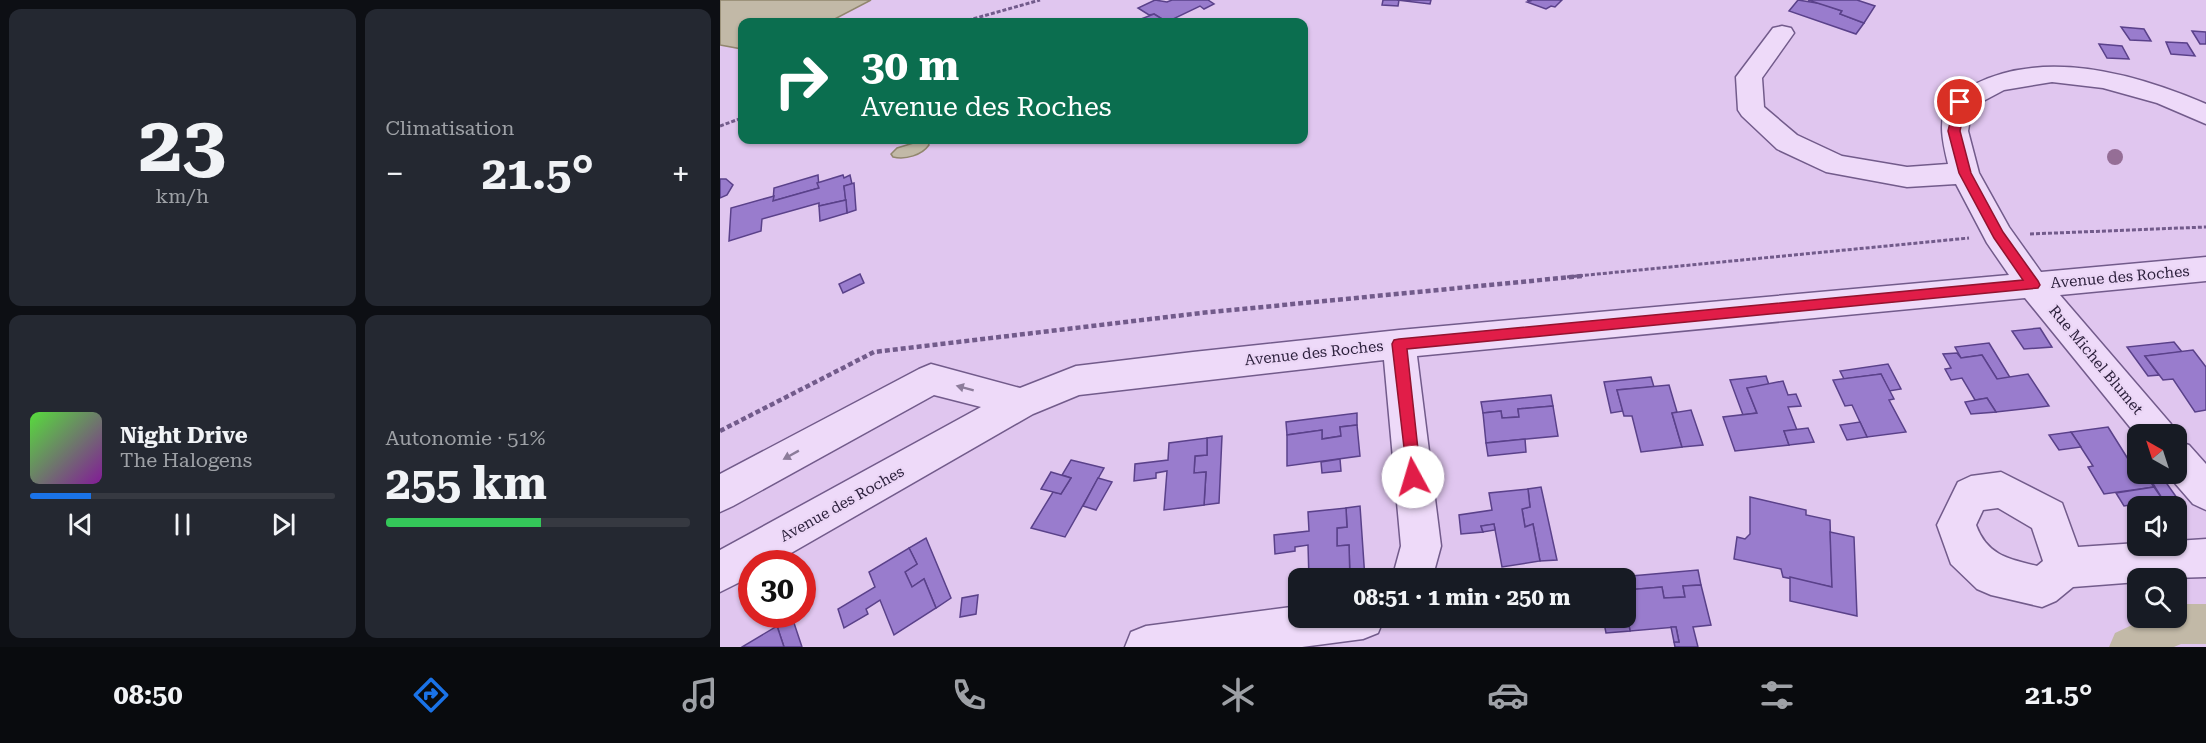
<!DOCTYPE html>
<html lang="fr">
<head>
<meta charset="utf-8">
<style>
	:root { --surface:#171b24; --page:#242831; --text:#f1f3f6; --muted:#9ea1a6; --line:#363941; --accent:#1a73e8 }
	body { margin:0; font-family:"Roboto Serif",serif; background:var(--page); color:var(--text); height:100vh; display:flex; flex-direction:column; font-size:22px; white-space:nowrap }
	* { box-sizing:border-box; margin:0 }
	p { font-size:20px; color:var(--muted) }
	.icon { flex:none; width:33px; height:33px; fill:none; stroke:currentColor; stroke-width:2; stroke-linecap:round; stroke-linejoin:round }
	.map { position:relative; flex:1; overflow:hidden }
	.sheet { display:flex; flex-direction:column; gap:9px; padding:9px; background:#0d0f14; width:720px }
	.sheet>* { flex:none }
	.hud { position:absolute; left:18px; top:18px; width:570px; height:126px; border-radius:12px; box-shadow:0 2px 4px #0004; background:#0b6e4f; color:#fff; overflow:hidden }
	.needle { width:39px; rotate:321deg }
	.tools { position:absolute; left:1407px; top:424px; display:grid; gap:12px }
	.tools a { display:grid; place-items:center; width:60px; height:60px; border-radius:12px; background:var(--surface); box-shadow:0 2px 4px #0004; font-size:30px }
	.speed { position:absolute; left:18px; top:550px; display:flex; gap:12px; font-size:30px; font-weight:700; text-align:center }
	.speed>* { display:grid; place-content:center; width:78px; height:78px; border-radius:50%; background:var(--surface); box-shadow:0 2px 4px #0004; line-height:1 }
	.speed .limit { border:9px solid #d22; background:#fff; color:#111 }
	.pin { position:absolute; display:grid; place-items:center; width:51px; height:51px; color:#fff; margin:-26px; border:3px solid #fff; border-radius:50%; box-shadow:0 2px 6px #0007 }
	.me { position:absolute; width:66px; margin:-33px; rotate:354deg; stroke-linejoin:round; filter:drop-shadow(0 0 4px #0008) }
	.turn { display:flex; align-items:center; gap:21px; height:126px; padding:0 24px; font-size:27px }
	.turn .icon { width:78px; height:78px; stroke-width:2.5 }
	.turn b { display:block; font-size:42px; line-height:51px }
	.big { font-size:45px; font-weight:700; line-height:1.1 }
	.sheet .widget { flex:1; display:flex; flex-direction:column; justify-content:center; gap:9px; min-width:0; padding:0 21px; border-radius:12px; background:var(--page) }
	.sheet .dial { align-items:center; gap:0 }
	.dial b { font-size:78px; line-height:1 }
	.song { display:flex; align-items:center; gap:18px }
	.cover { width:72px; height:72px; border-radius:9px; background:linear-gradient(135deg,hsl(110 70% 55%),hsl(290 70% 35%)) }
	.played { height:6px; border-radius:3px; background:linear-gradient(90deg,var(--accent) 20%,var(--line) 20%) }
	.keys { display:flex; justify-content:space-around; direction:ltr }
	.heat { display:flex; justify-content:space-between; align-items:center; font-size:33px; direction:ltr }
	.charge { height:9px; border-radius:4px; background:linear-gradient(90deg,#34c759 51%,var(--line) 0) }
	.sheet .tiles { flex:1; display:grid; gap:9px; grid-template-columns:repeat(2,1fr) }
	.trip { position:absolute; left:568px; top:568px; width:348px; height:60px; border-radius:12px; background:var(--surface); box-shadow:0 2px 4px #0004; font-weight:700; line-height:60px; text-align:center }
	.tab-bar { display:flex; height:96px; justify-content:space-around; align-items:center; background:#090b0e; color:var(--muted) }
	.tab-bar .icon { width:42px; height:42px }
	.tab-bar .selected { color:var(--accent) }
	.tab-bar b { font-size:27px; color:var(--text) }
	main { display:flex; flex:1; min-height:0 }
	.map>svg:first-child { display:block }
	.water { fill:#c2b9a7; stroke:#91866e; stroke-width:1.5 }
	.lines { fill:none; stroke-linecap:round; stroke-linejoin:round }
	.canal { fill:#c2b9a7; fill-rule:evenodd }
	.building { fill:#997ccd; stroke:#5a418a; stroke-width:1.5 }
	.minor-casing { stroke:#725b8b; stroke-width:3 }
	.path-far1 { stroke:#725b8b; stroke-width:3; stroke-dasharray:4 2; stroke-linecap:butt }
	.path { stroke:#725b8b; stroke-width:4.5; stroke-dasharray:5 3; stroke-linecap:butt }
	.minor { fill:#eedaf9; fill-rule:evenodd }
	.tree { fill:#956e96 }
	.oneway { fill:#8c7c9a }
	.route { fill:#e11d48; stroke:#92132f; stroke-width:1.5 }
	.labels { text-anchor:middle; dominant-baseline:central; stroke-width:4.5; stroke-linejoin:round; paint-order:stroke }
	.street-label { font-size:15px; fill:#2b1f3b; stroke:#ebd6f6 }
</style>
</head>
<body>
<main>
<section class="sheet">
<div class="tiles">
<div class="widget dial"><b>23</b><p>km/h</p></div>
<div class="widget"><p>Climatisation</p>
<div class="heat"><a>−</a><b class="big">21.5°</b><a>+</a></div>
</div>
<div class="widget">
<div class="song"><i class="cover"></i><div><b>Night Drive</b><p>The Halogens</p></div></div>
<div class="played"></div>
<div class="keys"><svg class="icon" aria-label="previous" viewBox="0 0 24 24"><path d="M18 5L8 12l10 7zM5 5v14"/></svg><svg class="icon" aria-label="pause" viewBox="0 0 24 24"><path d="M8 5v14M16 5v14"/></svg><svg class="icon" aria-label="next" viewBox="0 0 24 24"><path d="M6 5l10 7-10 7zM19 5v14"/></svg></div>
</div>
<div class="widget"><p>Autonomie · 51%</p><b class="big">255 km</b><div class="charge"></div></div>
</div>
</section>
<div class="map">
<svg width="1486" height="647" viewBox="0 0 1486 647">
	<rect width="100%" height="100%" fill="#e0c6ef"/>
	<g class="water">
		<polygon points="0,0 151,0 109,22 22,22 22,49 0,45"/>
		<path d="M200,141h7l2,4c-7,10 -23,15 -36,12l-2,-3 6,-6z"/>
	</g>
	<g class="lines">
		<polygon class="canal" points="1459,604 1486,604 1486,644 1461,644 1454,647 1389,647 1395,633 1427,618 1456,618 1456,605"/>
	</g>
	<g class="building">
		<polygon points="435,0 447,2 452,0 488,0 494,4 484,9 480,6 447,22 434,14 429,15 418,8"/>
		<polygon points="663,0 679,0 678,6 662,5"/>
		<polygon points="677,0 711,0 710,4"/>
		<polygon points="807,0 842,0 835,7 831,6 826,9 807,2 810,1"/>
		<polygon points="1078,0 1103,4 1122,11 1120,14 1144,23 1136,34 1069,11"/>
		<polygon points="1088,0 1137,0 1155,6 1144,23 1120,14 1122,11"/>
		<polygon points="434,14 447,22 425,22 421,19"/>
		<polygon points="1401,27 1424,29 1431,41 1410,40"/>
		<polygon points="1472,31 1486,32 1486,44 1480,44"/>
		<polygon points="1446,42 1467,43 1475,56 1451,54"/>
		<polygon points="1379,44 1402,46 1409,59 1387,58"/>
		<polygon points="98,175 99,188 53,201 54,188"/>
		<polygon points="123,175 124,178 130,175 132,184 124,186 126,200 99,206 99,203 42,219 41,231 9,241 11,208 54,196 53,201 99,188 97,183"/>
		<polygon points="0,179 6,179 13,185 7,195 0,198"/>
		<polygon points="134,183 136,210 127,213 124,186"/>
		<polygon points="126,200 127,213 100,221 99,206"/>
		<polygon points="140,274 144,283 123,293 119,284"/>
		<polygon points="1320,328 1332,347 1304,349 1292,331"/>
		<polygon points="1454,342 1462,352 1425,356 1439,375 1428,376 1407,347"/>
		<polygon points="1269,343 1291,379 1277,379 1262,355 1241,358 1235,347"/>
		<polygon points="1473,350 1486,367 1486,410 1475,412 1453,379 1443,380 1425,356"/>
		<polygon points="1237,353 1241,358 1262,355 1277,379 1308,374 1329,406 1276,412 1267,398 1255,400 1242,378 1231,380 1225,369 1231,368 1223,354"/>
		<polygon points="1168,364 1181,389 1169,391 1161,374 1124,379 1120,371"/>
		<polygon points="1161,374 1174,399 1169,400 1186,432 1147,437 1132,405 1125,406 1113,380"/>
		<polygon points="1046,376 1049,385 1027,388 1037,413 1023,415 1010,380"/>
		<polygon points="931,377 934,387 897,390 903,411 891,413 884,382"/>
		<polygon points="1063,381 1068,395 1076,394 1081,406 1068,407 1077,430 1064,431 1069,445 1015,451 1003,417 1037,413 1027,388"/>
		<polygon points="949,385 957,412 952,413 962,447 921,452 912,416 904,416 897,390"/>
		<polygon points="831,395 833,406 798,409 799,417 782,418 781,411 763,413 761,402"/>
		<polygon points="1267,398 1276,412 1251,414 1245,402"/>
		<polygon points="833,406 838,436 766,443 763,413 781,411 782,418 799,417 798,409"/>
		<polygon points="971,410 983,445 962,447 952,413"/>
		<polygon points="637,413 637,425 620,427 621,436 602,439 602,430 567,435 566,422"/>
		<polygon points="1140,422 1147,437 1127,440 1120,425"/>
		<polygon points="637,425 640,456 567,466 567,435 602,430 602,439 621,436 620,427"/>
		<polygon points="1388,427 1408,459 1418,462 1418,474 1425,474 1434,487 1384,494 1368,467 1373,466 1351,432"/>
		<polygon points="1088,428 1094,442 1069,445 1064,431"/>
		<polygon points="1351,432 1361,447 1339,450 1329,435"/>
		<polygon points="502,436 499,503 484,505 486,472 474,473 475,456 487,455 487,438"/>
		<polygon points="487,438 487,455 475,456 474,473 486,472 484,505 444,510 447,471 436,473 436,478 414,481 415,464 448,460 449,443"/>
		<polygon points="805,439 806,452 768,456 766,443"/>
		<polygon points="620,459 621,471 602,473 601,462"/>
		<polygon points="351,460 384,468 345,537 311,528 333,492 341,494 351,478 342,475"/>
		<polygon points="331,472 351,478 341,494 321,489"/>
		<polygon points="1427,474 1440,474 1457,498 1443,500"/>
		<polygon points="378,478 392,482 376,510 363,506"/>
		<polygon points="821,487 837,560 820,561 813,524 805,527 802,509 810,507 808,489"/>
		<polygon points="1434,487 1443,500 1404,506 1396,493"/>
		<polygon points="808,489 810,507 802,509 805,527 813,524 820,561 782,567 774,524 761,526 763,532 741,534 739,515 772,510 769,493"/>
		<polygon points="1030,497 1086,510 1086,515 1110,520 1112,587 1063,577 1061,569 1014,559 1017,537 1025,539 1030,534"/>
		<polygon points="640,506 645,579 630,579 629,545 617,546 617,528 627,527 626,508"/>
		<polygon points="626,508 627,527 617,528 617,546 629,545 630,579 589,579 588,545 575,547 575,551 555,554 554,535 589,531 588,512"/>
		<polygon points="774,524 775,530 763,532 761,526"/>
		<polygon points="1110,532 1134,537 1137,616 1070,601 1070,577 1112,587"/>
		<polygon points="206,538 231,598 216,608 204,579 192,587 185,572 197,564 189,548"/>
		<polygon points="189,548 197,564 185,572 192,587 204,579 216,608 174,635 160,600 146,609 148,614 124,628 118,609 155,587 149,572"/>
		<polygon points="978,570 981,585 963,586 965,597 944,598 942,587 906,590 906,579 900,579 900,577"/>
		<polygon points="981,585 991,625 973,627 978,647 955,647 954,642 959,642 956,627 910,631 906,607 906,590 942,587 944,598 965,597 963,586"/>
		<polygon points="258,595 256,614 240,617 242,598"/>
		<polygon points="906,607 910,631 886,633 883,618 906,618"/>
		<polygon points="72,617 82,647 64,647 57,626"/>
		<polygon points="57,626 64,647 22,647"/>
		<polygon points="951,627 956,627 959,642 954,642"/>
	</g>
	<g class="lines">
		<defs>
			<g id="minor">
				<path d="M1062,26l9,2 3,5 -32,45 2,29 33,28 45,21 65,11 41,-3c-5,-21 -10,-41 -1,-62 4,-9 17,-13 26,-17 72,-37 163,-11 233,19v20l-49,-21 -54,-15 -51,-6 -48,8 -32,17 -4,24 11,42 30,54 32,45 165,-15v24l-146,14 111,129 5,11h-38v2l-113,-139 -608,58 24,190 -9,33h-40l9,-33 -17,-186 -305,35 -46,19 -261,150h-20v12l-32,16v-42l261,-143 -47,-12 -201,111 -13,6v-38l199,-105 12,-5 89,24 56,-22 117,-14 206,-22 610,-55 -22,-32 -31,-59 -49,3 -81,-15 -49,-23 -35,-33 -4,-6 -2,-33 37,-49z"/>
				<polygon points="1456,441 1469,445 1486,464 1486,510 1473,504 1447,474 1456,474"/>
				<path d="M1281,472l61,31 16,44 60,-4v3h38v-5l30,-2v38l-68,2v3l-65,5 -17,14 -14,6 -51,-12 -14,-6 -26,-25 -14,-39 21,-43 13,-6zM1278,508l34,20 11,33 -6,5c-29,-7 -50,-11 -61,-41l7,-15z"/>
				<polygon points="579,606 579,618 664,618 658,633 643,639 582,647 405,647 411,632 426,626"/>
			</g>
		</defs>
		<use href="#minor" class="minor-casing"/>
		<g class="path-far1">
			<polyline points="242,22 320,0"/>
			<polyline points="0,126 22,118"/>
			<polyline points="1310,234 1486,227"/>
			<polyline points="847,277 1249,238"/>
		</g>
		<polyline class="path" points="0,431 154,352 481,313 862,276"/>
		<use href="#minor" class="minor"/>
	</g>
	<circle class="tree" cx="1395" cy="157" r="8"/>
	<defs><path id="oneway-solid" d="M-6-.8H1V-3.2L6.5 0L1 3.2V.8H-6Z" transform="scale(1.5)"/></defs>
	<g class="oneway">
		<use href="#oneway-solid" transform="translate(245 388) rotate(-165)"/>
		<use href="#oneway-solid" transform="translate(71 455) rotate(151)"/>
	</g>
	<polygon class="route" points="1240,99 1246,102 1240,131 1251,173 1283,232 1318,281 1320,285 1318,288 687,349 701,477 699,482 693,485 688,482 672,344 674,340 679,339 1303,280 1274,238 1239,173 1228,131 1235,102"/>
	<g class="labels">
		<g class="street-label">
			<text transform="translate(1400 277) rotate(-5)">Avenue des Roches</text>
			<text transform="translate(594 353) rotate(-6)">Avenue des Roches</text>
			<text transform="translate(1376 360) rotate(50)">Rue Michel Blumet</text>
			<text transform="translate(122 504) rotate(-29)">Avenue des Roches</text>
		</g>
	</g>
</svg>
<div class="tools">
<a><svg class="needle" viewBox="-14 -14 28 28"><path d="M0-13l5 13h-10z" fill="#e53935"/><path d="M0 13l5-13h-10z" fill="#9ea1a6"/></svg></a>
<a><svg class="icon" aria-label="sound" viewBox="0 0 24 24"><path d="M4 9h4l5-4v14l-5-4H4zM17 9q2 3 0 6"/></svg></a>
<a><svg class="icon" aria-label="search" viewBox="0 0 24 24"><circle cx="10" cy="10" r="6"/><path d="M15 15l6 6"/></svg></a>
</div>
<div class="speed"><div class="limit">30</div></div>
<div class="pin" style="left:1240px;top:102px;background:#d93025"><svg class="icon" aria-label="arrive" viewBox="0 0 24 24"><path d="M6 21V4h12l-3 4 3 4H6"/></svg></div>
<svg class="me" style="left:693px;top:477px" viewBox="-20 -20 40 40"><circle r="19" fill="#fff"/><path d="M0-13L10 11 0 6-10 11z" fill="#e11d48"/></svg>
<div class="trip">08:51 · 1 min · 250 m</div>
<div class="hud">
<div class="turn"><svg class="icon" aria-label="right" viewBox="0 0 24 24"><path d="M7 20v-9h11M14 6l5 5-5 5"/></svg><div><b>30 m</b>Avenue des Roches</div></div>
</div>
</div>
</main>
<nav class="tab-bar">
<b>08:50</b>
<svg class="icon selected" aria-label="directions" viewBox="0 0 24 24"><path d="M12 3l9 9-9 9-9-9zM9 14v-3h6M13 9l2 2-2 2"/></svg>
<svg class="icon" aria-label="music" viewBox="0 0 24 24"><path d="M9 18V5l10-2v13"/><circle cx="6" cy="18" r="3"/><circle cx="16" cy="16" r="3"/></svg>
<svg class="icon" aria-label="phone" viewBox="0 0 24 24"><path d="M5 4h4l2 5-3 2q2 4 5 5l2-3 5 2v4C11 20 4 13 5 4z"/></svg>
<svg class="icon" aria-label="climate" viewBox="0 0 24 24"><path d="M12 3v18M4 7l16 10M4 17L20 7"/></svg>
<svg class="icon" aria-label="car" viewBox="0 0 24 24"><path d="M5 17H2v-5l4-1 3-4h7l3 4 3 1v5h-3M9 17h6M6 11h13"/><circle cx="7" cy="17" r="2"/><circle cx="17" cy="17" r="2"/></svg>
<svg class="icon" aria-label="filters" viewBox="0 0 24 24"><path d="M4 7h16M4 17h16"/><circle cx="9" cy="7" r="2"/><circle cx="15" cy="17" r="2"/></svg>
<b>21.5°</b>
</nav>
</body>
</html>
